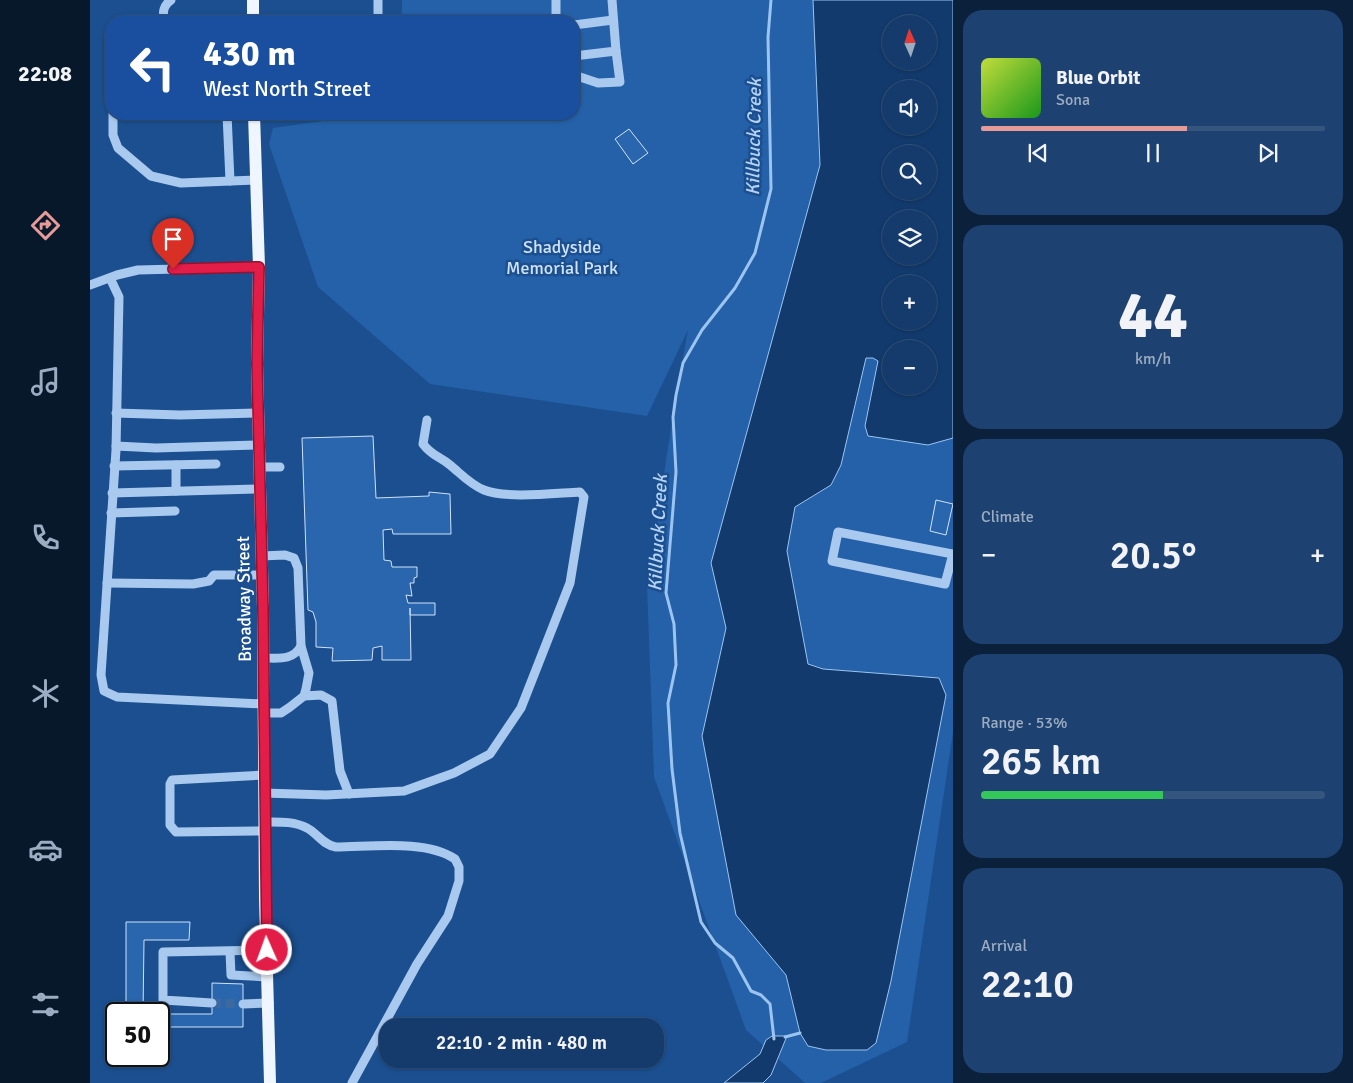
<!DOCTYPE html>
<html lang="en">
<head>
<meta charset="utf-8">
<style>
	:root { --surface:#143b6b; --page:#1d4271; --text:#f1f3f6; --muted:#9dadc1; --line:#33557e; --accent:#e69b98 }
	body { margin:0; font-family:Signika,sans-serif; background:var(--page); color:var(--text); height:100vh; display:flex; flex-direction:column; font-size:19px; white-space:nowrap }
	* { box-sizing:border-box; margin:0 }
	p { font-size:16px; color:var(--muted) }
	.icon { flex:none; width:28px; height:28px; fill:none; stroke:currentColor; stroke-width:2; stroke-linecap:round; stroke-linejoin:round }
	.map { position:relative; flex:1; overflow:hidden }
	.panel { display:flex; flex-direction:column; gap:10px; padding:10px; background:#0b203b; width:400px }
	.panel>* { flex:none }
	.hud { position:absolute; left:15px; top:15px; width:475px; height:105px; border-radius:20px; box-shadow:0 1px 4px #0004,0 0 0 1px var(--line); background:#1a4fa0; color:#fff; overflow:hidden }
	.needle { width:32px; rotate:357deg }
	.fabs { position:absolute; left:792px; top:15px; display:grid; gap:10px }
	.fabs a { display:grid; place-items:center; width:55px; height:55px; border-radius:50%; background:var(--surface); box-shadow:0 1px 4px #0004,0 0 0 1px var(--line); font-size:25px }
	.speed { position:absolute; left:15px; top:1002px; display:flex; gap:10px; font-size:25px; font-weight:700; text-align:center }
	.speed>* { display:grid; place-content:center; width:65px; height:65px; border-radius:50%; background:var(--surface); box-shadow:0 1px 4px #0004,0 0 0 1px var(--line); line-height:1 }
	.speed .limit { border:2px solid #111; border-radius:8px; background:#fff; color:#111 }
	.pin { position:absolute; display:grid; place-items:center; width:42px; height:42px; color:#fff; margin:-51px -21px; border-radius:50% 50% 50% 0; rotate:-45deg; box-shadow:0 0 5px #0007 }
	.pin .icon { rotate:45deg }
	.me { position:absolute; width:55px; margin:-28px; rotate:358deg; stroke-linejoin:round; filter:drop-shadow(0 0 4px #0008) }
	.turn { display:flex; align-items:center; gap:18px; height:105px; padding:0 15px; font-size:22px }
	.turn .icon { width:65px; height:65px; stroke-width:2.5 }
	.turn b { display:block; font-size:35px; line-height:42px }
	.big { font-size:38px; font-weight:600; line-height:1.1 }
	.panel .widget { flex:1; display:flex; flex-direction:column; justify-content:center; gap:8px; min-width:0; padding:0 18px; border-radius:20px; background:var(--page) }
	.panel .dial { align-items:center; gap:0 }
	.dial b { font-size:65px; line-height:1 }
	.song { display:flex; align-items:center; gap:15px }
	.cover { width:60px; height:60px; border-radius:8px; background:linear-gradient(135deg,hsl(70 70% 55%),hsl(120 70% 35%)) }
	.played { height:5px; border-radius:2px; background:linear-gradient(90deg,var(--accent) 60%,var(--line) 60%) }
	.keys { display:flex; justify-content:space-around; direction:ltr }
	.heat { display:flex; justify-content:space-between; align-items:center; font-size:28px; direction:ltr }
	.charge { height:8px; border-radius:4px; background:linear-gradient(90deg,#34c759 53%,var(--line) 0) }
	.trip { position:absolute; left:289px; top:1018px; width:285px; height:50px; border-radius:20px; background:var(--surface); box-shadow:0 1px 4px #0004,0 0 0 1px var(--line); font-weight:600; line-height:50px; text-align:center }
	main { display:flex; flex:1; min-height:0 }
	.tab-bar { display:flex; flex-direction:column; width:90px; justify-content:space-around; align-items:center; background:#08182b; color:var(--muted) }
	.tab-bar .icon { width:35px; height:35px }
	.tab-bar .current { color:var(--accent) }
	.tab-bar b { font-size:22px; color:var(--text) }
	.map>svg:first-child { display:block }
	.green { fill:#2461a8; fill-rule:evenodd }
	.water { fill:#123a6d; stroke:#9cc4f0; fill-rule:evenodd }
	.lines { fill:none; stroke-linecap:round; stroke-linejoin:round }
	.stream { stroke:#9cc4f0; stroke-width:3 }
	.building { fill:#2a66ad; stroke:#cfe3fa }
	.minor-tunnel { stroke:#3d69a0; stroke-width:9; stroke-dasharray:9 4.5; stroke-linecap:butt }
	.minor { stroke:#a9c9ee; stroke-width:9 }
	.major { stroke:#f0f6ff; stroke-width:12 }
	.route-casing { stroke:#92132f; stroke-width:12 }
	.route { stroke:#e11d48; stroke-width:9 }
	.labels { text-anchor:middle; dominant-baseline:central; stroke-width:5; stroke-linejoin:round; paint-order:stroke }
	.park-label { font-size:18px; fill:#cfe3fa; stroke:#1b4f8f }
	.street-label { font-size:18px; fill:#fff; stroke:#1b4f8f }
	.water-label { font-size:19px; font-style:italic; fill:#b5d3f5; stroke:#1b4f8f }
</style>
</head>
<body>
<main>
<nav class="tab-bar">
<b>22:08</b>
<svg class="icon current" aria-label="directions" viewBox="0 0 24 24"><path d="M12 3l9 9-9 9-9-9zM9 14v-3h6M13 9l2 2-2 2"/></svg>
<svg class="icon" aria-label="music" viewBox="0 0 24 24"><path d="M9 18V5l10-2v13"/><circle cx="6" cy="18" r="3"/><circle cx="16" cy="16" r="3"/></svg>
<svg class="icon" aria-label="phone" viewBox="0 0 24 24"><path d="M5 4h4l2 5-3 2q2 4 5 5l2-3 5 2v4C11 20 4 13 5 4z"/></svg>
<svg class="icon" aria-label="climate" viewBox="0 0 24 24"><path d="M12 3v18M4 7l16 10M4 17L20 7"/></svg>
<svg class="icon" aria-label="car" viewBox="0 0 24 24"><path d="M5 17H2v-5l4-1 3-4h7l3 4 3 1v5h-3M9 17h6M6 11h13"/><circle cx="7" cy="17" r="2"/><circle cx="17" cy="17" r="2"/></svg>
<svg class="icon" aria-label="filters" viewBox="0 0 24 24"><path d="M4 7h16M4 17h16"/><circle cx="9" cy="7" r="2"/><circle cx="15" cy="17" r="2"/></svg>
</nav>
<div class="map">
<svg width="863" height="1083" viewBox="0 0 863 1083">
	<rect width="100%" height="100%" fill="#1b4f8f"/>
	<path class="green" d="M312,0h551v732l-46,310 -86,41h-16l-59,-53 -92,-253 -7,-191 29,-191 12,-65 -41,86 -217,-32 -112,-97 -49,-143 4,-16 57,-8 5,-6h239v-93h-172zM801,24h38v37h-38zM801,89h38v37h-38zM801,154h38v37h-38zM801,219h38v37h-38zM801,284h38v37h-38zM801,349h38v37h-38z"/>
	<g class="water">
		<path d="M723,0h140v438l-25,7 -60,-9 -3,-10 13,-65 -5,-3h-7l-25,107 -10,20 -36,22 -8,44 21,113 15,5 116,9 7,17 -55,286 -15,62 -9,7h-41l-18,-4 -8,-13 -14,-58 -50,-60 -34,-179 24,-108 -15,-65 109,-398zM801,24h38v37h-38zM801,89h38v37h-38zM801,154h38v37h-38zM801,219h38v37h-38zM801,284h38v37h-38zM801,349h38v37h-38z"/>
		<polygon points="682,1036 697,1036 681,1075 673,1083 634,1083 670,1054 676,1040"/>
	</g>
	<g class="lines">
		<g class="stream">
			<polyline points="681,0 678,37 681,189 665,253 645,288 612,330 593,363 586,395 583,417 586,472 576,593 584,624 586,665 578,703 582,769 590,833 611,922 625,943 643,958 661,991 671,995 680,1004 684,1039"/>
			<polyline points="695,1037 710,1033"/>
		</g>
	</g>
	<g class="building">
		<polygon points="539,129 558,153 543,164 525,139"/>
		<polygon points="283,436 286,498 339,496 339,492 360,494 361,534 303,534 302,529 293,530 294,560 301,561 302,567 327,567 327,577 324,578 324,583 320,583 322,596 316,595 318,603 345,603 345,615 320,615 320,608 321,660 292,660 292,646 283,648 282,660 242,661 243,648 226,647 226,622 223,612 218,610 212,438"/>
		<polygon points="846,500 863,504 856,535 840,531"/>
		<polygon points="36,922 100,922 99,940 54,940 53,1014 36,1014"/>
		<polygon points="122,983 153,984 153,1027 69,1027 69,1014 122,1014"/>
	</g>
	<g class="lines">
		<polyline class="minor-tunnel" points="122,1003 153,1004"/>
		<g class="minor">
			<polyline points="288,0 288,21"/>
			<polyline points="466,0 466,21"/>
			<path d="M76,21c-5,-8 -2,-16 5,-21"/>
			<polyline points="484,25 523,20"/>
			<polyline points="484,56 526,51 522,0"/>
			<polyline points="484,75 508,83 530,82 526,51"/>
			<polyline points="23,114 23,135 28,148 61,176 91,183 166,180"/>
			<polyline points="137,114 140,181"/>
			<polyline points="20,278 29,297 26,450 11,675 14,691 27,697 173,704"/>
			<polyline points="0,285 27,275 48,270 169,267"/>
			<polyline points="26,413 90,415 168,413"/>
			<polyline points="26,446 66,448 169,445"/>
			<polyline points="86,465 86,491"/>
			<polyline points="24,466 126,464"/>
			<polyline points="169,467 190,467"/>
			<polyline points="22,493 170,489"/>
			<polyline points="21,513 85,511"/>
			<polyline points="863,554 855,584 742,561 748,532 863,554"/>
			<polyline points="171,556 195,555 204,558 208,568 211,646 219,673 216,689 214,696 200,707 191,713 173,713"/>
			<polyline points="17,583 103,584 119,581 124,575 172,575"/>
			<path d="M173,658c15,0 30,3 38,-12"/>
			<polyline points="214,696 231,695 242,701 250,771 259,794"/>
			<polyline points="174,775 82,780 80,784 80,825 86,832 174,831"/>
			<path d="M174,793l62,2 78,-4 50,-18 36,-19 31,-46 49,-125 14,-86 -4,-5c-24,1 -74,7 -96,-2 -13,-5 -23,-16 -34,-25 -11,-9 -18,-9 -27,-21l4,-24"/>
			<path d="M174,822c15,0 30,-1 43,6 10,5 16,17 29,19 34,0 90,-8 119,12l4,8v14l-11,35 -31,48 -65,119"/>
			<polyline points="140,952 141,975 178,977"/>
			<polyline points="122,1003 73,1000 73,952 177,950"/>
			<polyline points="153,1004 179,1003"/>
		</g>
		<g class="major">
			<polyline points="163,0 163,21"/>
			<polyline points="164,114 169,267 167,364 173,608 175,899 180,1083"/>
		</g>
	</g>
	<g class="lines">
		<defs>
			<polyline id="route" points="83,269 169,267 167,364 173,608 177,950"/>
		</defs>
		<use href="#route" class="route-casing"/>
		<use href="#route" class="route"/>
	</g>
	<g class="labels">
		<g class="park-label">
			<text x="472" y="247">Shadyside<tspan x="472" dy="21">Memorial Park</tspan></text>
		</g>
		<g class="street-label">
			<text transform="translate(154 599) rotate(-91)">Broadway Street</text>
		</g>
		<g class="water-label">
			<text transform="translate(664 137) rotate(-89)">Killbuck Creek</text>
			<text transform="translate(568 533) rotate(-87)">Killbuck Creek</text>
		</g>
	</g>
</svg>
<div class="fabs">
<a><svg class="needle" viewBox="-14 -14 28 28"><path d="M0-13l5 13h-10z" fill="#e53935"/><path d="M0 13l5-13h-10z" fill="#9dadc1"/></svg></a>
<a><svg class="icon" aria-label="sound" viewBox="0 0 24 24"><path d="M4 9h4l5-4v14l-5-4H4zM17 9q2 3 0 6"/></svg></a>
<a><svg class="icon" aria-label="search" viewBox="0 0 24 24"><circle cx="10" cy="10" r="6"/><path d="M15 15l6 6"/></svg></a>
<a><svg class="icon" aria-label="layers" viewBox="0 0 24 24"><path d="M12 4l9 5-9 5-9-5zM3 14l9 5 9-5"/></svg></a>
<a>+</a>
<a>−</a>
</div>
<div class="speed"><div class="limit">50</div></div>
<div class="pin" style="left:83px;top:269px;background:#d93025"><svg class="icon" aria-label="arrive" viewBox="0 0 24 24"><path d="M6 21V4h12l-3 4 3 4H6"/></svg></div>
<svg class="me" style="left:177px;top:950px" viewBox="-20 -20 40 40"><circle r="17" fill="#e11d48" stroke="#fff" stroke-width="3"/><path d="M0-11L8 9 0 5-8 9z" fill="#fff"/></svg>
<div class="trip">22:10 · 2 min · 480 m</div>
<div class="hud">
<div class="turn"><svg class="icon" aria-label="left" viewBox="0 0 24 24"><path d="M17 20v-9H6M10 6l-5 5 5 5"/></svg><div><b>430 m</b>West North Street</div></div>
</div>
</div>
<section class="panel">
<div class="widget">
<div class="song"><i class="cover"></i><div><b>Blue Orbit</b><p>Sona</p></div></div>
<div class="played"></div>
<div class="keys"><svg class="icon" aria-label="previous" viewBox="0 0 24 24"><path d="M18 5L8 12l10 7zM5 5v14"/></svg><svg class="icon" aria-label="pause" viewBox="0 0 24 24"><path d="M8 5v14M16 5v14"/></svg><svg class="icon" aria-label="next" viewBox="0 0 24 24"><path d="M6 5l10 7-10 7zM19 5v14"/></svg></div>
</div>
<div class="widget dial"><b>44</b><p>km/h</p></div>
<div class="widget"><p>Climate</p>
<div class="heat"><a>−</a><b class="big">20.5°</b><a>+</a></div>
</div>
<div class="widget"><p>Range · 53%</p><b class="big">265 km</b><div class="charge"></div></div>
<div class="widget"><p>Arrival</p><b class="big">22:10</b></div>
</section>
</main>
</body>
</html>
